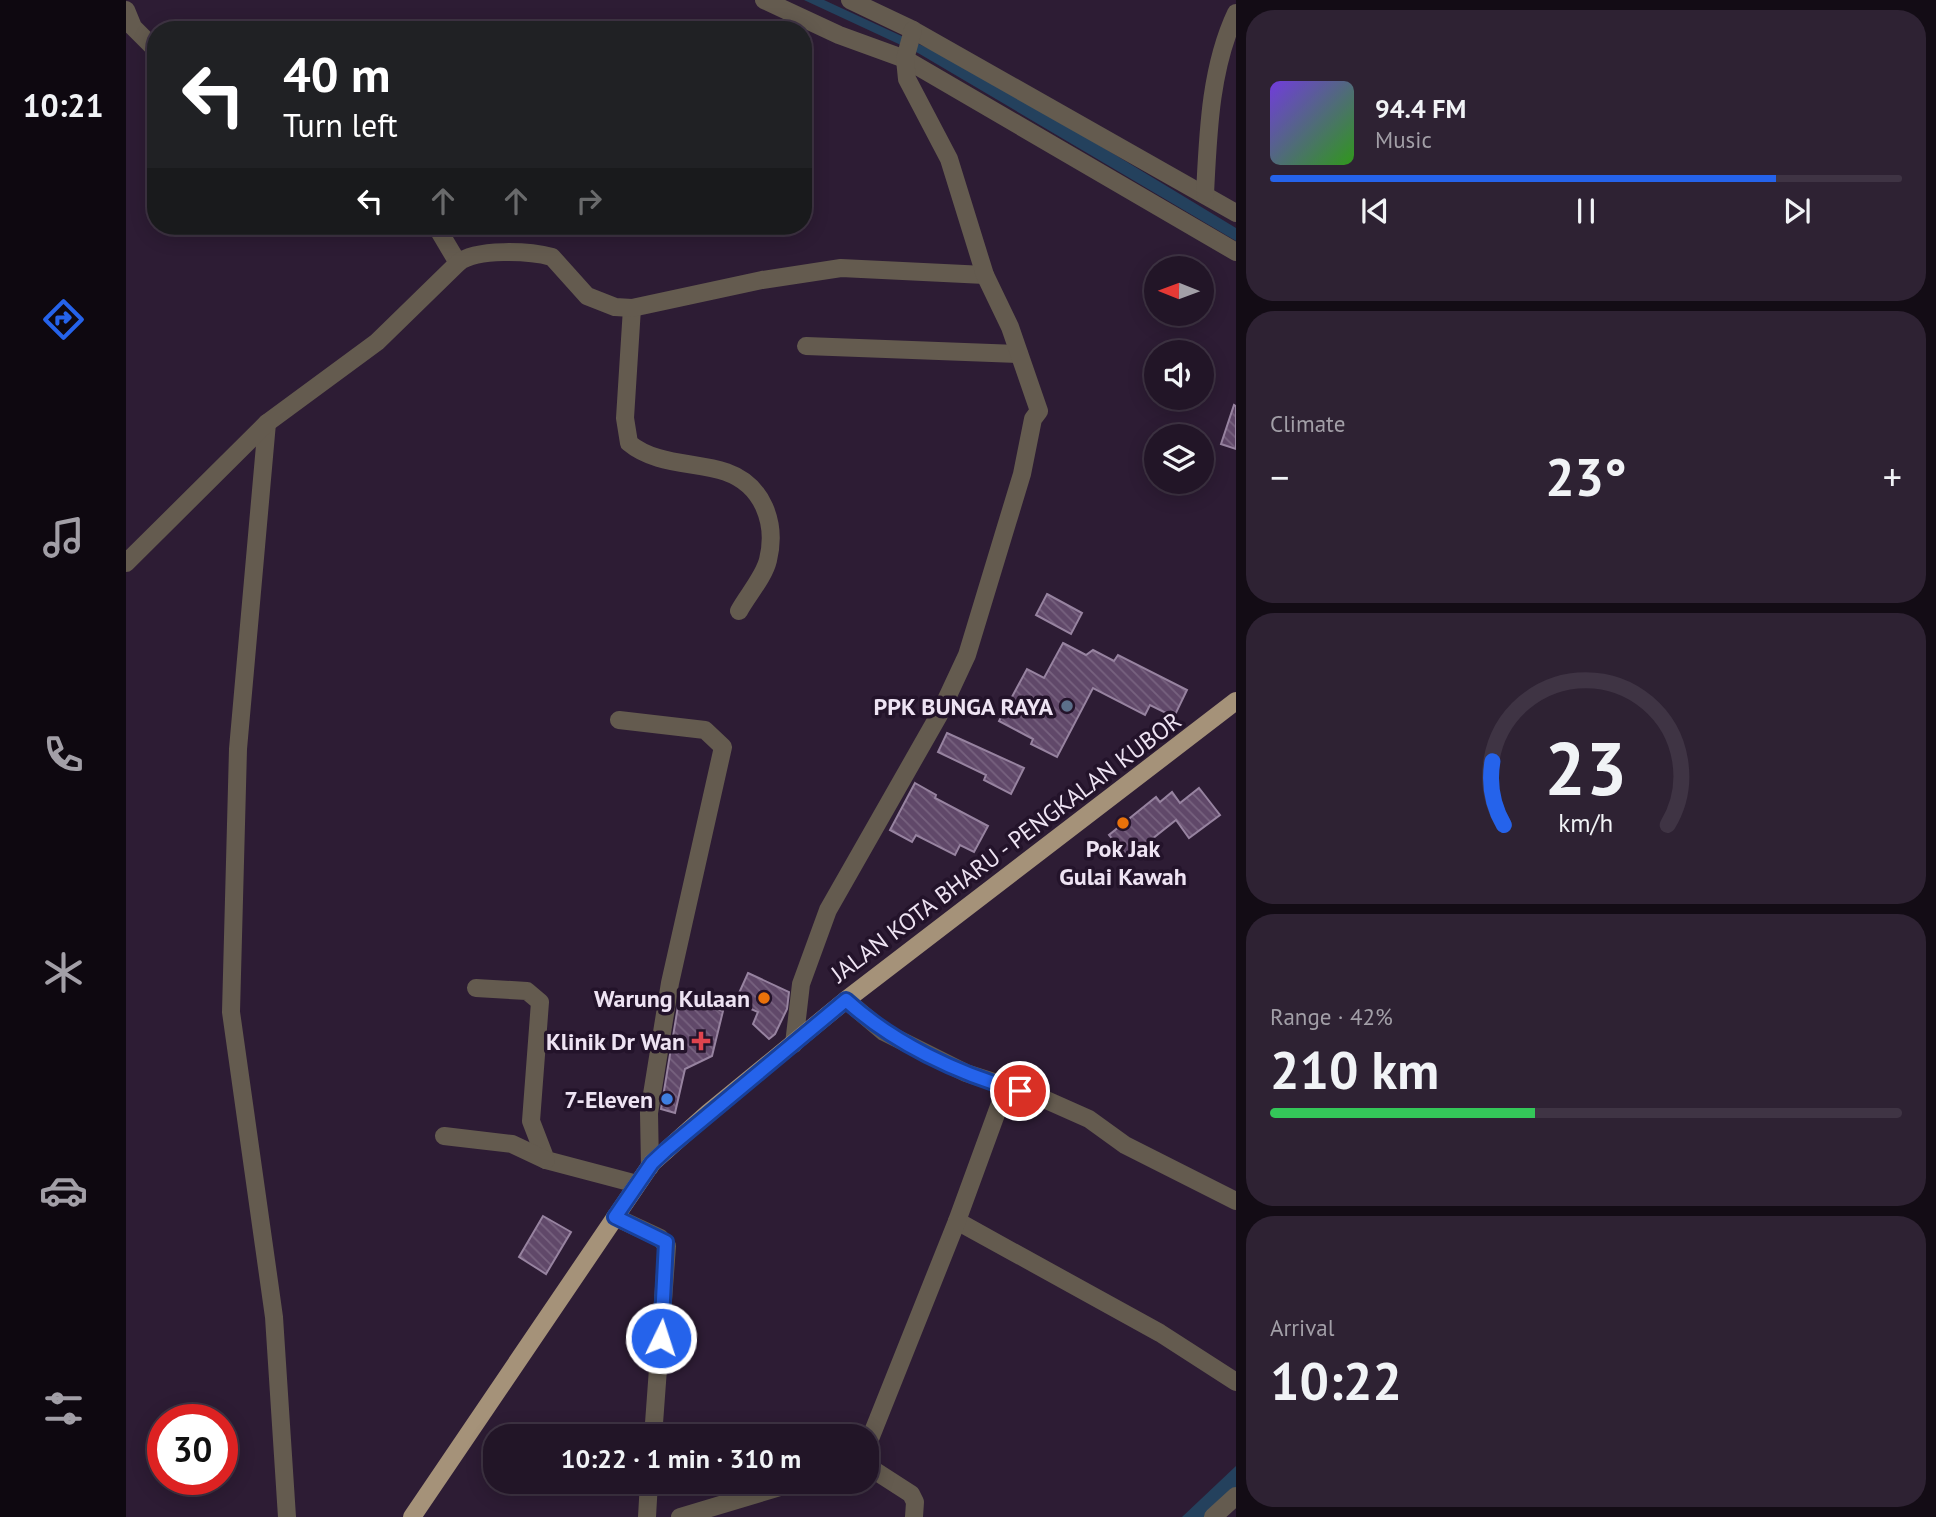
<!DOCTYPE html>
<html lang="en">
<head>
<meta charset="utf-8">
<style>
	:root { --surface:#221527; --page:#2e2233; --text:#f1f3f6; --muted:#a29fa7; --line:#3f3444; --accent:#2563eb }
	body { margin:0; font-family:"PT Sans",sans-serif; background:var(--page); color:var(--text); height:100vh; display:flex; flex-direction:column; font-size:26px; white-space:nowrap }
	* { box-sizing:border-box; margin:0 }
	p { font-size:23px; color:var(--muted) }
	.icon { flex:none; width:38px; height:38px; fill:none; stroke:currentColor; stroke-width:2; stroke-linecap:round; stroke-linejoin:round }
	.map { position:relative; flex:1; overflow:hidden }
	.side { display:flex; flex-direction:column; gap:10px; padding:10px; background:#130c15; width:700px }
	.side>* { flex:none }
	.top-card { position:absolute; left:21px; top:21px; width:665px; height:214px; border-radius:28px; box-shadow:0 4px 18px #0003,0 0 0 2px var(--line); background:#202124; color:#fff; overflow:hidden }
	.needle { width:46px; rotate:271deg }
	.tools { position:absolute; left:1018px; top:256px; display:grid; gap:14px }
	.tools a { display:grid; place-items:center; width:70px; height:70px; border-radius:50%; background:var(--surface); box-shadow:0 4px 18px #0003,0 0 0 2px var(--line); font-size:35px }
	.speed { position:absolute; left:21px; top:1404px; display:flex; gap:14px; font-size:35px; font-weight:700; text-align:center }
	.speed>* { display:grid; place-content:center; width:91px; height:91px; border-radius:50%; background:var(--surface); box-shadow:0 4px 18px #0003,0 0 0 2px var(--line); line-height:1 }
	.speed .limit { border:10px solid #d22; background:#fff; color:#111 }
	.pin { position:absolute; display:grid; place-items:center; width:60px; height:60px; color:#fff; margin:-30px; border:4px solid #fff; border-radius:50%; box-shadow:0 2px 7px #0007 }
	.me { position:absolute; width:77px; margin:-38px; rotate:4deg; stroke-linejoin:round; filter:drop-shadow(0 0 5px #0008) }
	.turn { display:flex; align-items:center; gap:24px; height:147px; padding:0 21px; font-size:32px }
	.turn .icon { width:91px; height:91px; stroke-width:2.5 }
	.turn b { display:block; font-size:49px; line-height:60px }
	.lanes { display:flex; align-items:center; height:66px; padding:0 21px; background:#0003; justify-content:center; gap:35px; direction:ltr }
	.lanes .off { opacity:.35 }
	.big { font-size:52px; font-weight:700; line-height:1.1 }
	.side .card { flex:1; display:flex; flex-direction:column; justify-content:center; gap:10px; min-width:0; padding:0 24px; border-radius:28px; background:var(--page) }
	.side .dial { align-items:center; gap:0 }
	.dial svg { height:182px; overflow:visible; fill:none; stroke:var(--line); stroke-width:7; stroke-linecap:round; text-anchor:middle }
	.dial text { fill:var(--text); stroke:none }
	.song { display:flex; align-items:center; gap:21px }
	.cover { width:84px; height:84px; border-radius:10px; background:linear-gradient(135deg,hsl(260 70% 55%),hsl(110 70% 35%)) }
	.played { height:7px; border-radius:4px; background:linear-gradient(90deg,var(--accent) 80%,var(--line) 80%) }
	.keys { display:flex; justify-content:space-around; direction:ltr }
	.heat { display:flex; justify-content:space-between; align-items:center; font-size:38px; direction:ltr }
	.charge { height:10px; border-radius:5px; background:linear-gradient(90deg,#34c759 42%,var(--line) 0) }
	.trip { position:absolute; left:357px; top:1424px; width:396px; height:70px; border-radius:28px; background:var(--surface); box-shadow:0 4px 18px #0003,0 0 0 2px var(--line); font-weight:700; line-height:70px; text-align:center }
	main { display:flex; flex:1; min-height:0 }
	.dock { display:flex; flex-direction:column; width:126px; justify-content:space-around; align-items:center; background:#0e0810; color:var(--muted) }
	.dock .icon { width:49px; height:49px }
	.dock .active { color:var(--accent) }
	.dock b { font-size:32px; color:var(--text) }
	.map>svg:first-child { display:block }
	.water { fill:#24415d }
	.building { fill:url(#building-back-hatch); stroke:#9783a0; stroke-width:2 }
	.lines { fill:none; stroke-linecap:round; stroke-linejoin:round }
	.minor { stroke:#645b4f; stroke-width:18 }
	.primary { stroke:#a59279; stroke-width:18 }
	.route-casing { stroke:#184099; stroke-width:18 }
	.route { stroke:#2563eb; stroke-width:12 }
	.service-dot { fill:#5c6f8a; stroke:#23132a; stroke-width:2.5 }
	.food-dot { fill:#e8710a; stroke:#23132a; stroke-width:2.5 }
	.health-dot { fill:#e0444e; stroke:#23132a; stroke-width:2.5 }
	.shop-dot { fill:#3f7fe0; stroke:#23132a; stroke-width:2.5 }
	.labels { text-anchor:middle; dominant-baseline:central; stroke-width:7; stroke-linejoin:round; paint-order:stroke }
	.poi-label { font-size:24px; font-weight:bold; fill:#eee3f3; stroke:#23132a; text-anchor:end }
	.street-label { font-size:24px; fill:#eee3f3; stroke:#23132a }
</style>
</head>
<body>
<main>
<nav class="dock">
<b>10:21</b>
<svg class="icon active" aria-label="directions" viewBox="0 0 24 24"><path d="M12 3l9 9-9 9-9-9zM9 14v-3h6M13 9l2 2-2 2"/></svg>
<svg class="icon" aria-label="music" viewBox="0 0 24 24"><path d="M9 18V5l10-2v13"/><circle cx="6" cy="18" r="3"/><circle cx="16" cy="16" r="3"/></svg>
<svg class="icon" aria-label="phone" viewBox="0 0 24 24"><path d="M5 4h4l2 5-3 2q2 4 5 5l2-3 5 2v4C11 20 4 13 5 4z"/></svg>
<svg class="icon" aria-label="climate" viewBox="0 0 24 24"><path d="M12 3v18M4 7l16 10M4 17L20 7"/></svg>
<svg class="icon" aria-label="car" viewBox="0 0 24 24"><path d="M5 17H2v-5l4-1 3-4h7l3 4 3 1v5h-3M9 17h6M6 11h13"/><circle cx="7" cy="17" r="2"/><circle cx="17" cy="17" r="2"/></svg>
<svg class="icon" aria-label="filters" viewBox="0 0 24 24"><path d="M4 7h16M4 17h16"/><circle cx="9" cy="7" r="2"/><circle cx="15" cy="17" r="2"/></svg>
</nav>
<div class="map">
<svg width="1110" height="1517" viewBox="0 0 1110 1517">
	<defs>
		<pattern id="building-back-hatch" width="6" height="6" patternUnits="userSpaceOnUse" patternTransform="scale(1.75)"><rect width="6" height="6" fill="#604869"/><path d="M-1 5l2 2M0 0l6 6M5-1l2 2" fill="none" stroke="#77627f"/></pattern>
	</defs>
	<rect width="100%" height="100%" fill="#2d1c34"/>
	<g class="water">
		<polygon points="678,0 698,0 851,71 1110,228 1110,241 792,53"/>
		<polygon points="1110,1466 1110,1487 1079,1517 1056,1517"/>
	</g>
	<g class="building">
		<polygon points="1108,405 1110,406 1110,449 1095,444"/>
		<polygon points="921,594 956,613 945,634 910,615"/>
		<polygon points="937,643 960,655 967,650 988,661 992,655 1061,690 1048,717 1024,705 1019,715 967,688 931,757 905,744 907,739 873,721 901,669 918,678"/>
		<polygon points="821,733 898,768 885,794 858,780 860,775 812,752"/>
		<polygon points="789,783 810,795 809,798 862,826 848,852 834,845 829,855 790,835 786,842 764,830"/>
		<polygon points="1073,788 1094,815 1063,838 1050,820 1002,858 983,835 1030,797 1034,802 1046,792 1054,803"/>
		<polygon points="622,973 663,992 661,1009 649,1034 643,1039 627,1024 632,1012 609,1002"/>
		<polygon points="553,1000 597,1011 586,1056 559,1069 549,1113 535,1109"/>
		<polygon points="417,1216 445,1232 420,1274 393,1257"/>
	</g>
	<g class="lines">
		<g class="minor">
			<polyline points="638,0 713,35 779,59 1110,252"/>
			<polyline points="724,0 787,30 1110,213"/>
			<polyline points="0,10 7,27 30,50"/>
			<path d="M1079,194c3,-60 5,-126 31,-181"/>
			<polyline points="310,226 332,263"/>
			<path d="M506,308l-7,110 4,25c26,22 66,19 97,29 37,13 51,51 42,88 -4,17 -21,36 -29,51"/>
			<polyline points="680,346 893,354"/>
			<polyline points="141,423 112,749 105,1012 148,1317 161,1517"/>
			<path d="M0,563l141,-140 110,-81 81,-79c18,-15 72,-12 94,-6l35,39 28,11 17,1 130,-28 79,-12 144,7"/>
			<polyline points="493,720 579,730 597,747 544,983 523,1113 524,1167"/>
			<polyline points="350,988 401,991 414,1002 405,1121 420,1160 511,1184"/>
			<polyline points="720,1000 758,1032 840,1073 909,1095 963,1119 999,1145 1110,1201"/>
			<polyline points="668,1044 675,984 702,910 813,715 841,655 896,474 907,419 913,411 884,327 859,275 823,159 781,79 779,59 787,30"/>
			<polyline points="318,1136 386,1144 420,1160"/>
			<polyline points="489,1217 534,1238 541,1246 527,1437"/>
			<polyline points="831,1221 1034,1333 1110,1382"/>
			<polyline points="740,1449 831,1221 880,1087"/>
			<polyline points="740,1465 785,1494 789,1502 788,1517"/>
			<polyline points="521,1517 523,1482"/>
			<polyline points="554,1517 671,1482"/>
			<polyline points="1087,1517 1110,1496"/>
		</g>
		<polyline class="primary" points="286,1517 526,1163 582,1113 720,1000 1110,701"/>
	</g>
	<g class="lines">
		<defs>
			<path id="route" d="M535,1338l5,-96 -51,-25 37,-54 14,-13 180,-150c47,43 112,74 174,91"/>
		</defs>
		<use href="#route" class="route-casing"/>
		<use href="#route" class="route"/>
	</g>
	<circle class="service-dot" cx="941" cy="706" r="7"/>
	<g class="food-dot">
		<circle cx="997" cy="823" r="7"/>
		<circle cx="638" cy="998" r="7"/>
	</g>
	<path class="health-dot" d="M571.5 1030.5h7v7h7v7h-7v7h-7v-7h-7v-7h7z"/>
	<circle class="shop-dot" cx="541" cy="1099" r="7"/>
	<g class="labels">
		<g class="poi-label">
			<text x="927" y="706">PPK BUNGA RAYA</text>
			<text x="997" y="848" text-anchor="middle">Pok Jak<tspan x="997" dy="28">Gulai Kawah</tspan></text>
			<text x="624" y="998">Warung Kulaan</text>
			<text x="559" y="1041">Klinik Dr Wan</text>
			<text x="527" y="1099">7-Eleven</text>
		</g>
		<g class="street-label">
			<text transform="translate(880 847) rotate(-37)">JALAN KOTA BHARU - PENGKALAN KUBOR</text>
		</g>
	</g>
</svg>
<div class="tools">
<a><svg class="needle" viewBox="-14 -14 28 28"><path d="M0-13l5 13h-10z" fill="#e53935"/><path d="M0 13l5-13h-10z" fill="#a29fa7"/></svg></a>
<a><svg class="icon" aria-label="sound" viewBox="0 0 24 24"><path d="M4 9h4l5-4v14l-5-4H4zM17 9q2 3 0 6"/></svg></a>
<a><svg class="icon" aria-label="layers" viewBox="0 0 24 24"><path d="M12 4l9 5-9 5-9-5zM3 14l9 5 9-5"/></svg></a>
</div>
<div class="speed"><div class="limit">30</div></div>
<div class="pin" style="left:894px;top:1091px;background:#d93025"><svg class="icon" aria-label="arrive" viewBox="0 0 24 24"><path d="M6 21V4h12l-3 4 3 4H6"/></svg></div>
<svg class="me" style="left:535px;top:1338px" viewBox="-20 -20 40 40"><circle r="17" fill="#2563eb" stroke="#fff" stroke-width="3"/><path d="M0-11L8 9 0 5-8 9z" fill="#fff"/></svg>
<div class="trip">10:22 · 1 min · 310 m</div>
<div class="top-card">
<div class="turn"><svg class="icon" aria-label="left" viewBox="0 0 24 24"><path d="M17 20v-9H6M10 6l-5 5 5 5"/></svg><div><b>40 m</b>Turn left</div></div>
<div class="lanes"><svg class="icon" aria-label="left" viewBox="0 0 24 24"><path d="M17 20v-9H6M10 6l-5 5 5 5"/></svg><svg class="icon off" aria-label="ahead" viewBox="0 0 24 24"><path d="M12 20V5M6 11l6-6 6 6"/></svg><svg class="icon off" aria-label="ahead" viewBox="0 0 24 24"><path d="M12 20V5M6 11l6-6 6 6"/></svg><svg class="icon off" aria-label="right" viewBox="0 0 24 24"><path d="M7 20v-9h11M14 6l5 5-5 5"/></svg></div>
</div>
</div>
<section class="side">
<div class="card">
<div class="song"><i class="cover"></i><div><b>94.4 FM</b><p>Music</p></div></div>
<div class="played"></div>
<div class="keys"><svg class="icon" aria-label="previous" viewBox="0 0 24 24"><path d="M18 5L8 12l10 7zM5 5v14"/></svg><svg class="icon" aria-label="pause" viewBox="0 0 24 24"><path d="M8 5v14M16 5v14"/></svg><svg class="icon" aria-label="next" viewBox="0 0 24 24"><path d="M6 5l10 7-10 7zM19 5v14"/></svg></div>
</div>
<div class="card"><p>Climate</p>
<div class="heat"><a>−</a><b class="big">23°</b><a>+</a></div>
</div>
<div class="card dial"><svg viewBox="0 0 100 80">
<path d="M14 69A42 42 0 1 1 86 69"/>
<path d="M14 69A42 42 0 0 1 9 41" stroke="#2563eb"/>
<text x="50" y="56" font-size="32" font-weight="700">23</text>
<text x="50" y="72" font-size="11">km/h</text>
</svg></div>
<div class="card"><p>Range · 42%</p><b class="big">210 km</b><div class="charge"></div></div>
<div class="card"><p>Arrival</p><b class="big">10:22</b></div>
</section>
</main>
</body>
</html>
